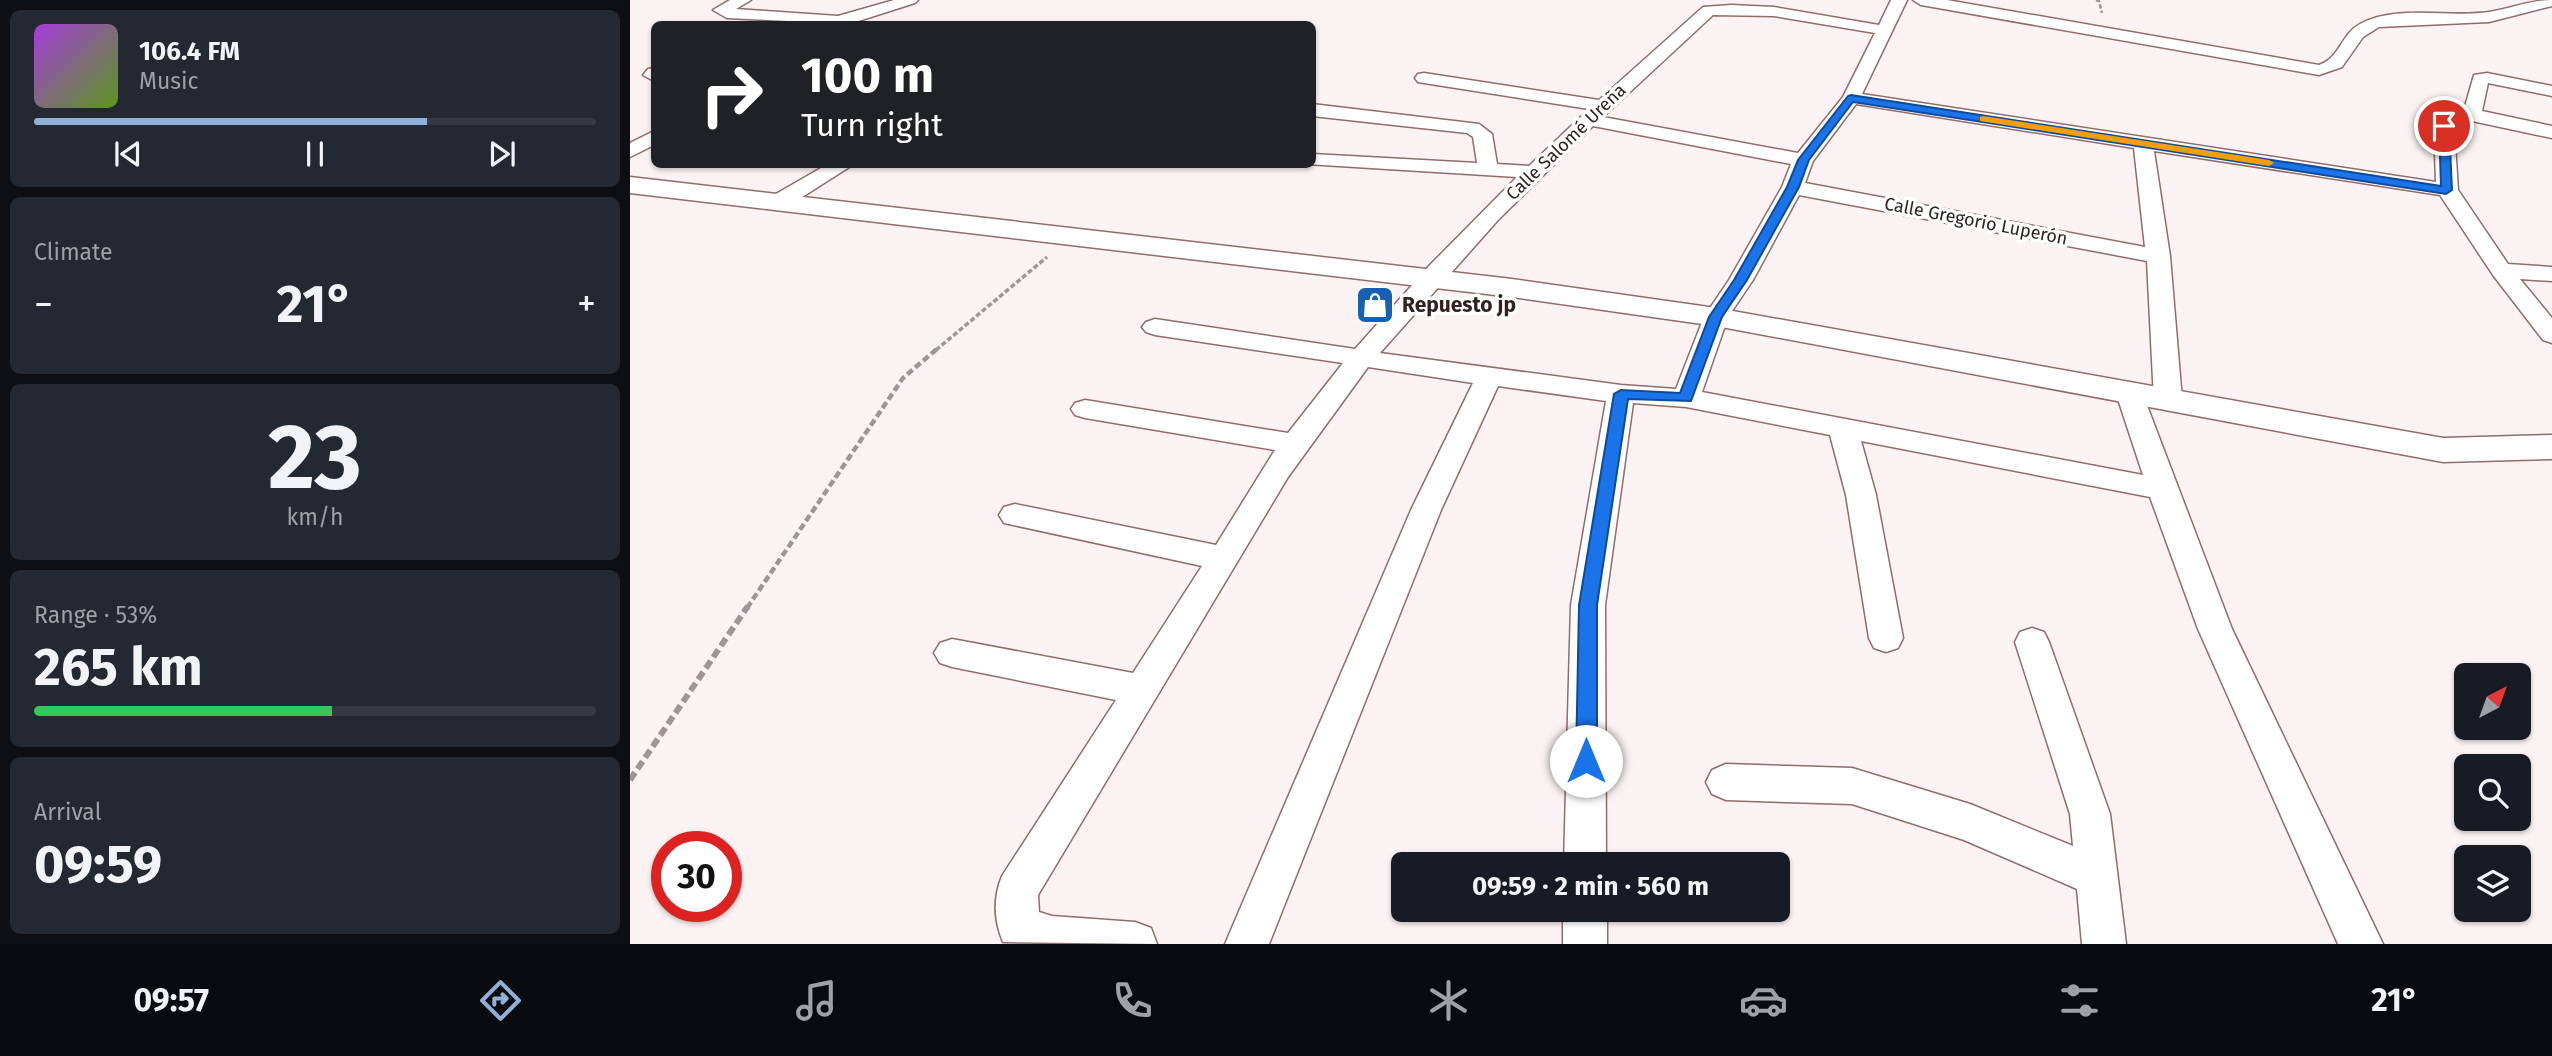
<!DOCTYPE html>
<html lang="en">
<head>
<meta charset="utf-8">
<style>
	:root { --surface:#171b24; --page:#242831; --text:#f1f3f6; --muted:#9ea1a6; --line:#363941; --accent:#8fb1d7 }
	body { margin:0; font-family:"Fira Sans",sans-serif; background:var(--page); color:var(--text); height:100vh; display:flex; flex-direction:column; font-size:26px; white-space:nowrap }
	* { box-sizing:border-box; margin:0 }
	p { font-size:23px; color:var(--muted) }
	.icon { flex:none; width:38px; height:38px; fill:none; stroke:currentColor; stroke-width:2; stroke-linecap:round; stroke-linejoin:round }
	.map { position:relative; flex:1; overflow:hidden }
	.drawer { display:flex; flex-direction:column; gap:10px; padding:10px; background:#0d0f14; width:630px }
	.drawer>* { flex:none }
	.hud { position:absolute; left:21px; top:21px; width:665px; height:147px; border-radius:10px; box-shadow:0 2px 5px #0004; background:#202124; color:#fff; overflow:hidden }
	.needle { width:46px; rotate:41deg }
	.buttons { position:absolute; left:1824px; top:663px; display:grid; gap:14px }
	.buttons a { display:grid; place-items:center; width:77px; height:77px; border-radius:10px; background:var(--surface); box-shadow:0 2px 5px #0004; font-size:35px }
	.speed { position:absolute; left:21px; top:831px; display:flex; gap:14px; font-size:35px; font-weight:700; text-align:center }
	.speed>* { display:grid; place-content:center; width:91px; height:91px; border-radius:50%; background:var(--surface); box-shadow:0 2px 5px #0004; line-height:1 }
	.speed .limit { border:10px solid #d22; background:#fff; color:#111 }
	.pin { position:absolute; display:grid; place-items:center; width:60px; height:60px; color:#fff; margin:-30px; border:4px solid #fff; border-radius:50%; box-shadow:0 2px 7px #0007 }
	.me { position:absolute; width:77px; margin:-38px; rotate:0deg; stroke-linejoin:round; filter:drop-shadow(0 0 5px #0008) }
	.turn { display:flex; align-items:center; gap:24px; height:147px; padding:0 35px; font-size:32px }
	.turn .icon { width:91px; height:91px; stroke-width:2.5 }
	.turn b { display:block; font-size:49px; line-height:60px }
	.big { font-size:52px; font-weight:700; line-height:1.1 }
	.drawer .card { flex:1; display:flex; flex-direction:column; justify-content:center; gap:10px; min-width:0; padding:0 24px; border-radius:10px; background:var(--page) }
	.drawer .dial { align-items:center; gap:0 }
	.dial b { font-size:91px; line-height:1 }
	.song { display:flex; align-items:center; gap:21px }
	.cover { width:84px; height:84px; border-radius:10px; background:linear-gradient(135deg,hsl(280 70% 55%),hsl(90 70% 35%)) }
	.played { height:7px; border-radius:4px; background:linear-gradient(90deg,var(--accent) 70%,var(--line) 70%) }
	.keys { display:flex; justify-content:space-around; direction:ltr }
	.heat { display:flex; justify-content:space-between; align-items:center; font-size:38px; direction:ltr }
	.charge { height:10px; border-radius:5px; background:linear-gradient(90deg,#34c759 53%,var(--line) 0) }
	.trip { position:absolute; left:761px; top:852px; width:399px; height:70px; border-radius:10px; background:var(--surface); box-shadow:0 2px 5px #0004; font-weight:700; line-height:70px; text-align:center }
	.dock { display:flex; height:112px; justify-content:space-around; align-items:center; background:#090b0e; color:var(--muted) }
	.dock .icon { width:49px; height:49px }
	.dock .current { color:var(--accent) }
	.dock b { font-size:32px; color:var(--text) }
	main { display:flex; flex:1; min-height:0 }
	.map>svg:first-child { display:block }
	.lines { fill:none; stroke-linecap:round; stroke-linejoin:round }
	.minor-casing { stroke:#906d6b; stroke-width:3 }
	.tertiary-casing { stroke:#906d6b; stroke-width:3 }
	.path-far3 { stroke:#a09595; stroke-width:2.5; stroke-dasharray:4.5 2; stroke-linecap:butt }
	.path-far2 { stroke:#a09595; stroke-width:3.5; stroke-dasharray:5 2.5; stroke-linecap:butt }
	.path-far1 { stroke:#a09595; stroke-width:4.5; stroke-dasharray:7 3.5; stroke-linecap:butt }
	.path { stroke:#a09595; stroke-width:6; stroke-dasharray:9 4.5; stroke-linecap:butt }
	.minor { fill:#fff; fill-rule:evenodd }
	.tertiary { fill:#fff; fill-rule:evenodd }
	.route { fill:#1a73e8; stroke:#114b97; stroke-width:2 }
	.slow { fill:#f59e0b }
	.labels { text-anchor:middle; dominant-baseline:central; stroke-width:7; stroke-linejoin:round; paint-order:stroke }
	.far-street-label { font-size:18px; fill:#302221; stroke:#fff }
	.poi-label { font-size:21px; font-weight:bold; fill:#302221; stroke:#fff; text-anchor:start }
</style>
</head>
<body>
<main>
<section class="drawer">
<div class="card">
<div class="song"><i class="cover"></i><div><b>106.4 FM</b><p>Music</p></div></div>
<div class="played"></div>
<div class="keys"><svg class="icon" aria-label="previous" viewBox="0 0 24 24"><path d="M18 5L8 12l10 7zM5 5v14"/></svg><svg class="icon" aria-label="pause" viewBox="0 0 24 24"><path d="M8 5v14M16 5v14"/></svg><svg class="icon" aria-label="next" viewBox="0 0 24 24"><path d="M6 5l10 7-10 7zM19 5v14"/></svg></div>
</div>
<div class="card"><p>Climate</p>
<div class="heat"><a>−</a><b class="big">21°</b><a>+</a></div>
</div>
<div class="card dial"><b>23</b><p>km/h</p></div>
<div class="card"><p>Range · 53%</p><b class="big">265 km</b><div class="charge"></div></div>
<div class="card"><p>Arrival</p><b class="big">09:59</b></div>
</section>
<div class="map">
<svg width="1922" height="944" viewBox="0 0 1922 944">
	<rect width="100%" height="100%" fill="#fbf3f3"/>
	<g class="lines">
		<defs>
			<g id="minor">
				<polygon points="100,0 121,0 106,9 208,16 264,0 288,0 285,3 219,24 97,18 83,10"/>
				<path d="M1261,0h16l-45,94 574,88 -2,-56 17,-14 13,-2 10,-35 13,-2 65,13v10l-64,-13 -6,28 70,15v12l-80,-17h-9l-9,7 4,62 50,74 44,3v14l-32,-2 32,39v25l-9,-3 -50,-65 -53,-80 -286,-44 16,105 12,144 -4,6 -10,3 -10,-3 -4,-6 -7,-139 -348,-66 -46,85 -25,37 -26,75 441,83 -27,-82 4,-6 10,-3 10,3 92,242 151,315h-45l-140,-315 -48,-132 -289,-56 15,54 27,143 -5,10 -12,4 -12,-4 -5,-10 -23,-143 -16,-60 -144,-28 -53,-4 -28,202 1,259h-42l7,-259 35,-204 -108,-15 -57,124 -172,434h-44l186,-434 62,-127 -105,-16 -80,110 -250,418 1,17 13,4 83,6 16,6 6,16 -154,-2c-9,-21 -10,-44 -1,-66l114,-176 -164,-33 -12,-4 -6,-10 6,-10 12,-4 181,34 69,-107 -198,-43 -5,-8 5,-8 11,-3 201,41 59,-95 -190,-32 -10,-3 -4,-6 4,-6 10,-3 203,33 55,-70 -188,-28 -9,-3 -4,-5 4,-5 9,-3 200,30 75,-84 87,-88 -211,-13h6v-10l165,9 -4,-26 -6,-4 -155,-17v-12l167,20 13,10 5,30 32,2 60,-57 -165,-26 -6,-1 -3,-4 3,-4 6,-1 175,27 104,-93 28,-2 43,2 105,18zM1083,15l61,1 101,17 -32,64 -45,56 -195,-36zM1226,104l278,44 11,99 -340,-64 8,-22zM963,126l198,38 -9,23 -53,93 -25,37 -28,72 -55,-4 -241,-32 118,-133z"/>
				<path d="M1283,0h34l372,65c21,-7 22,-31 41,-41 37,-20 88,-6 129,-12 21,-3 41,-12 63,-12v6l-63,16 -110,5 -16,10 -21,30 -23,8 -398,-70z"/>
				<polygon points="24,68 24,81 13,75 18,69"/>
				<polygon points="24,131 24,145 0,157 0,143"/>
				<polygon points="198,164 224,164 155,208 139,208 136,203 139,198"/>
				<polygon points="1402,628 1414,632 1419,642 1480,814 1496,944 1452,944 1447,889 1334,840 1222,804 1096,800 1082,794 1076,782 1082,770 1096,764 1222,768 1340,804 1443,846 1440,814 1385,642 1390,632"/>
				<rect x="933" y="910" width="44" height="34"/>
			</g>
			<polygon id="tertiary" points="0,177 882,279 1086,308 1813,438 1922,435 1922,459 1813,462 1086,326 882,297 0,193"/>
		</defs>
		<use href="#minor" class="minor-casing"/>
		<use href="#tertiary" class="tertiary-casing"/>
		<polyline class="path-far3" points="1466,0 1469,1 1472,13"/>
		<polyline class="path-far2" points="306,350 417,257"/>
		<polyline class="path-far1" points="117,608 273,378 308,348"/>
		<polyline class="path" points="0,780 118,606"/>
		<use href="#minor" class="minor"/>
		<use href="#tertiary" class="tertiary"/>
	</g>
	<polygon class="route" points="1221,95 1811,186 1809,126 1814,123 1819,126 1822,190 1816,194 1223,102 1179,160 1169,187 1117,280 1092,317 1061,401 998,399 967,605 967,761 964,767 956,770 949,767 946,761 949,605 984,394 991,390 1050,393 1079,317 1104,280 1157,187 1168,160 1218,96"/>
	<polygon class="slow" points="1353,116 1639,160 1644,163 1639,166 1350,121 1350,117"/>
	<defs>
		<symbol id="shop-square" viewBox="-11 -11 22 22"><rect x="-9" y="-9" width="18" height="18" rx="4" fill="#1761b1" stroke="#fff"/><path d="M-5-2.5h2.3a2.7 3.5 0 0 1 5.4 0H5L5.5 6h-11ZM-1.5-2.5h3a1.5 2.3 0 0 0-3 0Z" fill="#fff"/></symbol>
	</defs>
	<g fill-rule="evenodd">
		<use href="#shop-square" x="723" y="283" width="44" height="44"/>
	</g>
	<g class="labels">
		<g class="far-street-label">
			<text transform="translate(936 142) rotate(-44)">Calle Salomé Ureña</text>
			<text transform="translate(1346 221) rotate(11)">Calle Gregorio Luperón</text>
		</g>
		<g class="poi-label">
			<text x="772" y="305">Repuesto jp</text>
		</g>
	</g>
</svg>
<div class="buttons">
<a><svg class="needle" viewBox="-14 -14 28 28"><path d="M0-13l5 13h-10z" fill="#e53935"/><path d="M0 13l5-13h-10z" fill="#9ea1a6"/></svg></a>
<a><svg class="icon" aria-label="search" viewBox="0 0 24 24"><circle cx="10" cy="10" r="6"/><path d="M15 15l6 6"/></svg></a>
<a><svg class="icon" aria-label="layers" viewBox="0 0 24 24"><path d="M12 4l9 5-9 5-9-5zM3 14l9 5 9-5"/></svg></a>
</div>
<div class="speed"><div class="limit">30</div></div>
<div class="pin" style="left:1814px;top:126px;background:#d93025"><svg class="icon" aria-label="arrive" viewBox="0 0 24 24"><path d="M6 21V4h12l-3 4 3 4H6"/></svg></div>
<svg class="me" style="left:956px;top:761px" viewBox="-20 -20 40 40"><circle r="19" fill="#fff"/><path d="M0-13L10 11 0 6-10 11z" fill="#1a73e8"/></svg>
<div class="trip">09:59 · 2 min · 560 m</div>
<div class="hud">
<div class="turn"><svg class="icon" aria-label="right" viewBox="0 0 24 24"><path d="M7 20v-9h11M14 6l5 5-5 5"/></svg><div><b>100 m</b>Turn right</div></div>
</div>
</div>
</main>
<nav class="dock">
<b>09:57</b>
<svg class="icon current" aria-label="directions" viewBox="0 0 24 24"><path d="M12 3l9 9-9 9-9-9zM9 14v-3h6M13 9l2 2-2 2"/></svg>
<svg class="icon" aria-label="music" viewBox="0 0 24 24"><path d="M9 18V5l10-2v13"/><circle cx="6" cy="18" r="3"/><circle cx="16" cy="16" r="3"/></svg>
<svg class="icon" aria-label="phone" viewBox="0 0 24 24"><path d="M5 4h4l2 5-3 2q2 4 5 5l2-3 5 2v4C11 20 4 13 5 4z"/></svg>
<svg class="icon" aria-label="climate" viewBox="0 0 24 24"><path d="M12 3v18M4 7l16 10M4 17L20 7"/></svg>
<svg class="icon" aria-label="car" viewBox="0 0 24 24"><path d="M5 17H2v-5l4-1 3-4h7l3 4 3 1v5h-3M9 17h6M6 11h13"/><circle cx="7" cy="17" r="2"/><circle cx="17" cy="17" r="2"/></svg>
<svg class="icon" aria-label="filters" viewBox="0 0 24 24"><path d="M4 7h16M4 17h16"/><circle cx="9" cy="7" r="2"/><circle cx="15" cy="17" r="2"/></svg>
<b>21°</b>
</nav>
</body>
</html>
